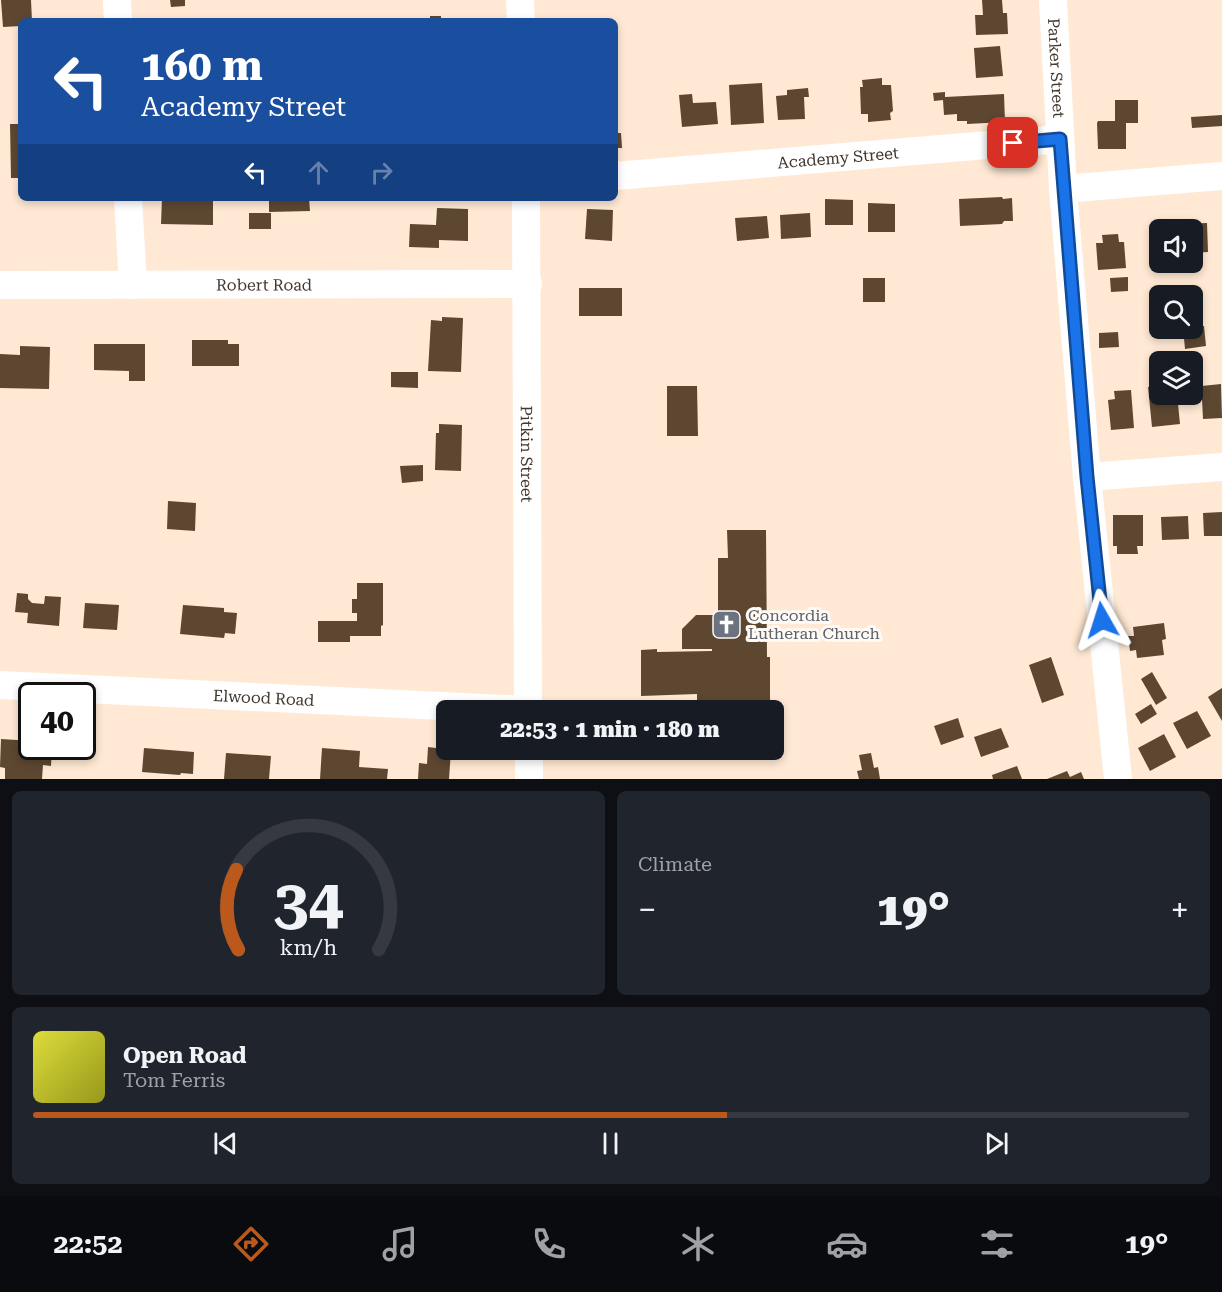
<!DOCTYPE html>
<html lang="en">
<head>
<meta charset="utf-8">
<style>
	:root { --surface:#171b24; --page:#20242c; --text:#f1f3f6; --muted:#9ea1a6; --line:#363941; --accent:#bb591d }
	body { margin:0; font-family:"Roboto Serif",serif; background:var(--page); color:var(--text); height:100vh; display:flex; flex-direction:column; font-size:22px; white-space:nowrap }
	* { box-sizing:border-box; margin:0 }
	p { font-size:20px; color:var(--muted) }
	.icon { flex:none; width:33px; height:33px; fill:none; stroke:currentColor; stroke-width:2; stroke-linecap:round; stroke-linejoin:round }
	.map { position:relative; height:779px; overflow:hidden }
	.drawer { display:flex; flex-direction:column; gap:12px; padding:12px; background:#0d0f14; flex:1 }
	.drawer>* { flex:none }
	.top-card { position:absolute; left:18px; top:18px; width:600px; height:183px; border-radius:9px; box-shadow:0 3px 9px #0003; background:#1a4fa0; color:#fff; overflow:hidden }
	.controls { position:absolute; left:1149px; top:219px; display:grid; gap:12px }
	.controls a { display:grid; place-items:center; width:54px; height:54px; border-radius:9px; background:var(--surface); box-shadow:0 3px 9px #0003; font-size:30px }
	.speed { position:absolute; left:18px; top:682px; display:flex; gap:12px; font-size:30px; font-weight:700; text-align:center }
	.speed>* { display:grid; place-content:center; width:78px; height:78px; border-radius:50%; background:var(--surface); box-shadow:0 3px 9px #0003; line-height:1 }
	.speed .limit { border:3px solid #111; border-radius:9px; background:#fff; color:#111 }
	.pin { position:absolute; display:grid; place-items:center; width:51px; height:51px; color:#fff; margin:-26px; border-radius:12px; box-shadow:0 3px 9px #0006 }
	.me { position:absolute; width:66px; margin:-33px; rotate:354deg; stroke-linejoin:round; filter:drop-shadow(0 0 4px #0008) }
	.turn { display:flex; align-items:center; gap:21px; height:126px; padding:0 24px; font-size:27px }
	.turn .icon { width:78px; height:78px; stroke-width:2.5 }
	.turn b { display:block; font-size:42px; line-height:51px }
	.lanes { display:flex; align-items:center; height:57px; padding:0 24px; background:#0003; justify-content:center; gap:30px; direction:ltr }
	.lanes .off { opacity:.35 }
	.big { font-size:45px; font-weight:800; line-height:1.1 }
	.drawer .card { flex:1; display:flex; flex-direction:column; justify-content:center; gap:9px; min-width:0; padding:0 21px; border-radius:9px; background:var(--page) }
	.drawer .dial { align-items:center; gap:0 }
	.dial svg { height:156px; overflow:visible; fill:none; stroke:var(--line); stroke-width:7; stroke-linecap:round; text-anchor:middle }
	.dial text { fill:var(--text); stroke:none }
	.song { display:flex; align-items:center; gap:18px }
	.cover { width:72px; height:72px; border-radius:9px; background:linear-gradient(135deg,hsl(60 70% 55%),hsl(60 70% 35%)) }
	.played { height:6px; border-radius:3px; background:linear-gradient(90deg,var(--accent) 60%,var(--line) 60%) }
	.keys { display:flex; justify-content:space-around; direction:ltr }
	.heat { display:flex; justify-content:space-between; align-items:center; font-size:33px; direction:ltr }
	.drawer .tiles { flex:1; display:grid; gap:12px; grid-template-columns:1fr 1fr }
	.card:last-child { grid-column:span 2 }
	.trip { position:absolute; left:436px; top:700px; width:348px; height:60px; border-radius:9px; background:var(--surface); box-shadow:0 3px 9px #0003; font-weight:800; line-height:60px; text-align:center }
	.dock { display:flex; height:96px; justify-content:space-around; align-items:center; background:#090b0e; color:var(--muted) }
	.dock .icon { width:42px; height:42px }
	.dock .selected { color:var(--accent) }
	.dock b { font-size:27px; color:var(--text) }
	.map>svg:first-child { display:block }
	.building { fill:#5d4731 }
	.lines { fill:none; stroke-linecap:round; stroke-linejoin:round }
	.minor { stroke:#fff; stroke-width:28 }
	.route-casing { stroke:#114b97; stroke-width:15 }
	.route { stroke:#1a73e8; stroke-width:10 }
	.labels { text-anchor:middle; dominant-baseline:central; stroke-width:6; stroke-linejoin:round; paint-order:stroke }
	.street-label { font-size:16px; fill:#42372d; stroke:#fffaf4 }
	.worship-label { font-size:16px; fill:#5b616d; stroke:#fffaf4; text-anchor:start }
</style>
</head>
<body>
<div class="map">
<svg width="1222" height="779" viewBox="0 0 1222 779">
	<rect width="100%" height="100%" fill="#ffe9d4"/>
	<g class="building">
		<polygon points="1,0 31,0 32,21 21,21 21,26 3,27"/>
		<polygon points="170,0 185,0 185,6 171,7"/>
		<polygon points="982,0 1002,0 1003,13 1007,13 1008,34 976,35 975,15 983,15"/>
		<rect x="430" y="16" width="11" height="5"/>
		<polygon points="1000,46 1003,76 976,78 974,48"/>
		<polygon points="882,78 882,85 891,85 893,111 890,113 891,120 868,122 868,114 861,114 860,87 863,87 862,80"/>
		<polygon points="762,83 764,123 731,125 729,85"/>
		<polygon points="808,88 809,97 804,97 805,119 778,120 776,96 787,95 787,90"/>
		<polygon points="945,92 945,97 1004,94 1005,122 967,124 967,121 957,121 957,114 944,115 943,100 934,101 933,93"/>
		<polygon points="692,94 693,103 716,102 718,124 682,127 679,95"/>
		<polygon points="1115,100 1138,100 1138,123 1126,123 1126,149 1098,149 1097,123 1098,121 1115,121"/>
		<polygon points="1222,115 1222,126 1192,128 1191,117"/>
		<polygon points="10,124 21,124 21,178 11,178"/>
		<polygon points="615,133 621,133 622,148 615,148"/>
		<polygon points="1002,197 1003,199 1012,198 1013,221 1004,221 1002,224 960,226 959,199"/>
		<polygon points="162,198 213,198 213,225 161,224"/>
		<polygon points="269,198 309,198 310,211 269,212"/>
		<polygon points="825,199 853,200 853,225 825,225"/>
		<polygon points="868,203 895,204 895,232 868,232"/>
		<polygon points="437,208 468,209 468,241 439,240 439,248 409,247 410,224 436,225"/>
		<polygon points="587,209 613,210 612,241 585,239"/>
		<rect x="249" y="213" width="22" height="16"/>
		<polygon points="810,213 811,237 781,239 780,215"/>
		<polygon points="767,216 769,238 737,241 735,218"/>
		<polygon points="1207,223 1208,252 1192,253 1192,230 1179,230 1178,224"/>
		<polygon points="1118,234 1119,242 1124,242 1126,268 1098,270 1096,243 1103,243 1102,235"/>
		<polygon points="1152,241 1160,241 1160,262 1187,262 1187,265 1153,267"/>
		<polygon points="1128,277 1128,291 1111,292 1110,278"/>
		<rect x="863" y="278" width="22" height="24"/>
		<rect x="579" y="288" width="43" height="28"/>
		<polygon points="442,317 463,318 461,372 428,371 431,320 442,321"/>
		<polygon points="1204,326 1206,346 1185,349 1183,328"/>
		<polygon points="1118,332 1119,347 1099,348 1099,333"/>
		<polygon points="192,340 228,340 228,344 239,344 239,366 192,366"/>
		<polygon points="94,344 145,344 145,381 129,381 129,371 94,370"/>
		<polygon points="20,346 50,347 49,389 0,388 0,354 20,355"/>
		<polygon points="391,372 418,372 418,388 391,387"/>
		<polygon points="1221,384 1222,418 1203,419 1202,399 1193,400 1192,387"/>
		<polygon points="667,386 697,386 698,436 667,436"/>
		<polygon points="1160,386 1160,394 1177,394 1180,424 1152,427 1148,387"/>
		<polygon points="1131,390 1134,428 1111,430 1108,400 1115,399 1114,391"/>
		<polygon points="439,424 462,425 461,471 435,470 436,433 439,433"/>
		<polygon points="423,465 423,481 402,483 400,466"/>
		<polygon points="168,501 196,503 195,531 167,529"/>
		<polygon points="1222,512 1222,536 1204,536 1203,513"/>
		<polygon points="1113,515 1143,515 1143,546 1137,546 1138,554 1117,554 1117,546 1113,546"/>
		<polygon points="1188,516 1189,539 1162,540 1161,517"/>
		<polygon points="727,530 766,530 767,657 770,657 770,709 697,711 697,694 641,696 641,650 657,649 657,652 712,651 712,649 682,649 682,629 696,615 717,615 718,620 718,558 728,558"/>
		<polygon points="357,583 383,583 383,625 381,626 381,636 350,636 350,642 318,642 318,621 357,621 357,613 352,613 352,599 357,599"/>
		<polygon points="17,593 28,594 28,599 32,603 44,604 45,596 61,597 59,626 27,623 28,613 15,612"/>
		<polygon points="85,603 119,605 117,630 83,628"/>
		<polygon points="183,605 224,608 224,612 237,613 235,634 225,633 224,638 180,634"/>
		<polygon points="1164,623 1166,639 1162,640 1164,655 1137,658 1136,650 1130,651 1128,636 1134,636 1133,627"/>
		<polygon points="1051,657 1064,695 1042,703 1029,665"/>
		<polygon points="1152,672 1167,698 1156,705 1141,679"/>
		<polygon points="1222,688 1222,721 1208,697"/>
		<polygon points="1151,704 1157,714 1141,724 1135,714"/>
		<polygon points="1197,711 1211,736 1187,749 1173,723"/>
		<polygon points="958,718 964,737 941,745 934,726"/>
		<polygon points="1001,728 1009,747 981,757 974,737"/>
		<polygon points="1164,734 1176,757 1150,771 1138,748"/>
		<polygon points="1,739 32,741 32,747 52,747 51,766 43,765 42,779 5,779 5,768 0,767"/>
		<polygon points="428,747 451,750 449,779 418,779 419,763 427,764"/>
		<polygon points="144,748 194,752 193,774 181,773 180,775 142,772"/>
		<polygon points="322,748 360,751 359,767 388,769 387,779 320,779"/>
		<polygon points="226,753 271,756 269,779 224,779"/>
		<polygon points="871,753 874,768 878,767 880,779 859,779 857,771 862,770 859,755"/>
		<polygon points="1017,766 1022,779 993,779 992,775"/>
		<polygon points="1067,771 1070,777 1081,772 1084,779 1047,779"/>
	</g>
	<g class="lines">
		<g class="minor">
			<polyline points="117,0 118,21"/>
			<polyline points="520,0 521,21"/>
			<path id="s1" d="M1053,0l10,189 24,288 31,302"/>
			<path id="s2" d="M615,176l445,-37"/>
			<polyline points="1063,189 1222,176"/>
			<polyline points="128,198 133,285"/>
			<path id="s3" d="M526,198l2,513"/>
			<path id="s4" d="M0,285l528,-1"/>
			<polyline points="1087,477 1222,467"/>
			<path id="s5" d="M0,685l528,25"/>
			<polyline points="529,750 529,779"/>
		</g>
	</g>
	<g class="lines">
		<defs>
			<polyline id="route" points="1013,143 1060,139 1087,477 1102,620"/>
		</defs>
		<use href="#route" class="route-casing"/>
		<use href="#route" class="route"/>
	</g>
	<defs>
		<symbol id="church-square" viewBox="-11 -11 22 22"><rect x="-9" y="-9" width="18" height="18" rx="4" fill="#6b7280" stroke="#fffaf4"/><path d="M-1.2-6h2.4v3.5h3.3v2.4h-3.3V6h-2.4V-.1h-3.3v-2.4h3.3Z" fill="#fff"/></symbol>
	</defs>
	<g fill-rule="evenodd">
		<use href="#church-square" x="710" y="608" width="33" height="33"/>
	</g>
	<g class="labels">
		<g class="street-label">
			<text stroke="none"><textPath href="#s1" startOffset="68">Parker Street</textPath></text>
			<text stroke="none"><textPath href="#s2" startOffset="224">Academy Street</textPath></text>
			<text stroke="none"><textPath href="#s4" startOffset="264">Robert Road</textPath></text>
			<text stroke="none"><textPath href="#s3" startOffset="256">Pitkin Street</textPath></text>
			<text stroke="none"><textPath href="#s5" startOffset="264">Elwood Road</textPath></text>
		</g>
		<g class="worship-label">
			<text x="748" y="615">Concordia<tspan x="748" dy="18">Lutheran Church</tspan></text>
		</g>
	</g>
</svg>
<div class="controls">
<a><svg class="icon" aria-label="sound" viewBox="0 0 24 24"><path d="M4 9h4l5-4v14l-5-4H4zM17 9q2 3 0 6"/></svg></a>
<a><svg class="icon" aria-label="search" viewBox="0 0 24 24"><circle cx="10" cy="10" r="6"/><path d="M15 15l6 6"/></svg></a>
<a><svg class="icon" aria-label="layers" viewBox="0 0 24 24"><path d="M12 4l9 5-9 5-9-5zM3 14l9 5 9-5"/></svg></a>
</div>
<div class="speed"><div class="limit">40</div></div>
<div class="pin" style="left:1013px;top:143px;background:#d93025"><svg class="icon" aria-label="arrive" viewBox="0 0 24 24"><path d="M6 21V4h12l-3 4 3 4H6"/></svg></div>
<svg class="me" style="left:1102px;top:620px" viewBox="-20 -20 40 40"><path d="M0-17L14 15 0 8-14 15z" fill="#1a73e8" stroke="#fff" stroke-width="4"/></svg>
<div class="trip">22:53 · 1 min · 180 m</div>
<div class="top-card">
<div class="turn"><svg class="icon" aria-label="left" viewBox="0 0 24 24"><path d="M17 20v-9H6M10 6l-5 5 5 5"/></svg><div><b>160 m</b>Academy Street</div></div>
<div class="lanes"><svg class="icon" aria-label="left" viewBox="0 0 24 24"><path d="M17 20v-9H6M10 6l-5 5 5 5"/></svg><svg class="icon off" aria-label="ahead" viewBox="0 0 24 24"><path d="M12 20V5M6 11l6-6 6 6"/></svg><svg class="icon off" aria-label="right" viewBox="0 0 24 24"><path d="M7 20v-9h11M14 6l5 5-5 5"/></svg></div>
</div>
</div>
<section class="drawer">
<div class="tiles">
<div class="card dial"><svg viewBox="0 0 100 80">
<path d="M14 69A42 42 0 1 1 86 69"/>
<path d="M14 69A42 42 0 0 1 13 28" stroke="#bb591d"/>
<text x="50" y="56" font-size="32" font-weight="700">34</text>
<text x="50" y="72" font-size="11">km/h</text>
</svg></div>
<div class="card"><p>Climate</p>
<div class="heat"><a>−</a><b class="big">19°</b><a>+</a></div>
</div>
<div class="card">
<div class="song"><i class="cover"></i><div><b>Open Road</b><p>Tom Ferris</p></div></div>
<div class="played"></div>
<div class="keys"><svg class="icon" aria-label="previous" viewBox="0 0 24 24"><path d="M18 5L8 12l10 7zM5 5v14"/></svg><svg class="icon" aria-label="pause" viewBox="0 0 24 24"><path d="M8 5v14M16 5v14"/></svg><svg class="icon" aria-label="next" viewBox="0 0 24 24"><path d="M6 5l10 7-10 7zM19 5v14"/></svg></div>
</div>
</div>
</section>
<nav class="dock">
<b>22:52</b>
<svg class="icon selected" aria-label="directions" viewBox="0 0 24 24"><path d="M12 3l9 9-9 9-9-9zM9 14v-3h6M13 9l2 2-2 2"/></svg>
<svg class="icon" aria-label="music" viewBox="0 0 24 24"><path d="M9 18V5l10-2v13"/><circle cx="6" cy="18" r="3"/><circle cx="16" cy="16" r="3"/></svg>
<svg class="icon" aria-label="phone" viewBox="0 0 24 24"><path d="M5 4h4l2 5-3 2q2 4 5 5l2-3 5 2v4C11 20 4 13 5 4z"/></svg>
<svg class="icon" aria-label="climate" viewBox="0 0 24 24"><path d="M12 3v18M4 7l16 10M4 17L20 7"/></svg>
<svg class="icon" aria-label="car" viewBox="0 0 24 24"><path d="M5 17H2v-5l4-1 3-4h7l3 4 3 1v5h-3M9 17h6M6 11h13"/><circle cx="7" cy="17" r="2"/><circle cx="17" cy="17" r="2"/></svg>
<svg class="icon" aria-label="filters" viewBox="0 0 24 24"><path d="M4 7h16M4 17h16"/><circle cx="9" cy="7" r="2"/><circle cx="15" cy="17" r="2"/></svg>
<b>19°</b>
</nav>
</body>
</html>
